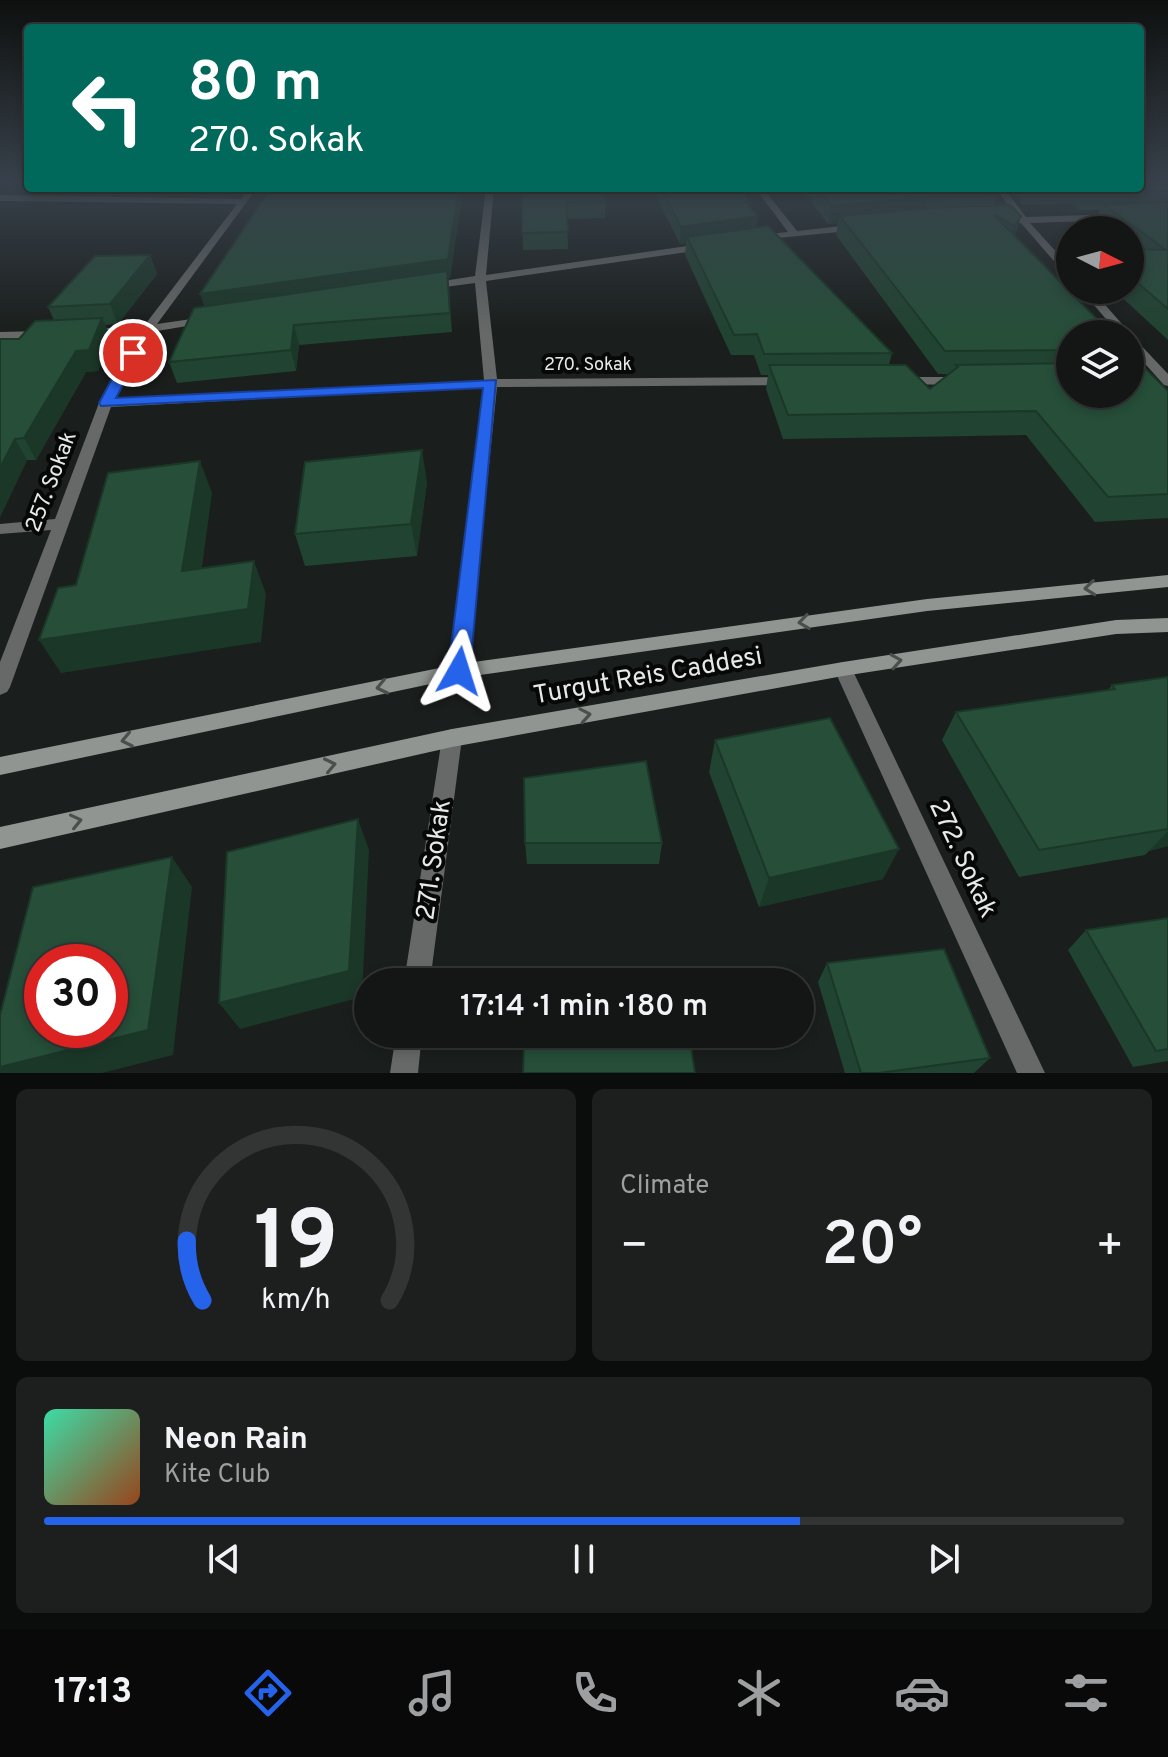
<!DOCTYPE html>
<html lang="en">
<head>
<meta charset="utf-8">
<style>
	:root { --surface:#141615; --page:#1d1f1e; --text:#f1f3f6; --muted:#9d9fa0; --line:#333534; --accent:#2563eb }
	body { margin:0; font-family:Overpass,sans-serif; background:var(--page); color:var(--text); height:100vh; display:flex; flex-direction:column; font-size:30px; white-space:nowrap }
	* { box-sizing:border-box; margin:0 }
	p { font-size:26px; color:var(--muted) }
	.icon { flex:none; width:44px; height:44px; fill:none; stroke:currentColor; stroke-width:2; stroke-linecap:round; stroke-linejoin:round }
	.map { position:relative; height:1073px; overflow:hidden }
	.panel { display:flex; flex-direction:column; gap:16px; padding:16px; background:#0b0c0c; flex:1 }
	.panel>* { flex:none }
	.hud { position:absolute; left:24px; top:24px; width:1120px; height:168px; border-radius:8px; box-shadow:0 4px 12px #0003,0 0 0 2px var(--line); background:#00695c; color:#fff; overflow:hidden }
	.needle { width:52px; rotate:96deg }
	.fabs { position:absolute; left:1056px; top:216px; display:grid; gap:16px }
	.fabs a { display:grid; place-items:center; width:88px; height:88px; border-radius:50%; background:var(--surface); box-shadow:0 4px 12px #0003,0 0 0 2px var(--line); font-size:40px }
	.speed { position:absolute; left:24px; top:944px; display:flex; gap:16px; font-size:40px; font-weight:700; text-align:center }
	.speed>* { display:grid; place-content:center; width:104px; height:104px; border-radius:50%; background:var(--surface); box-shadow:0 4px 12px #0003,0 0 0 2px var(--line); line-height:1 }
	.speed .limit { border:12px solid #d22; background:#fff; color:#111 }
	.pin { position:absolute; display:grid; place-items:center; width:68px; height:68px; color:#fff; margin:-34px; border:4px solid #fff; border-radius:50%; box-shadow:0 2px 8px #0007 }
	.me { position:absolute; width:88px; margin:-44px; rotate:6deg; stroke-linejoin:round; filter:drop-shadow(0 0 6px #0008) }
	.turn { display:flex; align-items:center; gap:28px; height:168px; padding:0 32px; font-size:36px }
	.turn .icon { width:104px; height:104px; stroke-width:2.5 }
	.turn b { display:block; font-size:56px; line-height:68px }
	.big { font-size:60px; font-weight:600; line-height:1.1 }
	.panel .tile { flex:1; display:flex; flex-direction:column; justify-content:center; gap:12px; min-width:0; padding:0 28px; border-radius:12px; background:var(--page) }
	.panel .dial { align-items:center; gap:0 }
	.dial svg { height:208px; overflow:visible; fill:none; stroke:var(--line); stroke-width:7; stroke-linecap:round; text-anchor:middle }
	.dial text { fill:var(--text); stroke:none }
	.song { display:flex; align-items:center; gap:24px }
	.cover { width:96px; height:96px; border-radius:12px; background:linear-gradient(135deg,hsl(160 70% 55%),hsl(20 70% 35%)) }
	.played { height:8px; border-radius:4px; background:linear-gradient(90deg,var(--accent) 70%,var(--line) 70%) }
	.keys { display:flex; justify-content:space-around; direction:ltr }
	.heat { display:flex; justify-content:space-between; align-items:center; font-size:44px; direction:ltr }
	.panel .tiles { flex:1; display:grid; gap:16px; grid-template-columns:1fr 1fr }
	.tile:last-child { grid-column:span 2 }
	.trip { position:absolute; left:354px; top:968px; width:460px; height:80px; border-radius:40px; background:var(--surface); box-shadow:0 4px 12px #0003,0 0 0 2px var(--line); font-weight:600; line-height:80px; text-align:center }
	.dock { display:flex; height:128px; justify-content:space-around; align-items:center; background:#080908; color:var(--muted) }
	.dock .icon { width:56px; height:56px }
	.dock .current { color:var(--accent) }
	.dock b { font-size:36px; color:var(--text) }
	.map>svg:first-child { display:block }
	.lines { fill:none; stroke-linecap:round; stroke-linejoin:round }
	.minor { fill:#676968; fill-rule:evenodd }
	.secondary { fill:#919592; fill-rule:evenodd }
	.wall { fill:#214331 }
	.shaded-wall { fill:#1b3728 }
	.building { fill:#264e39; stroke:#1b3728; stroke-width:2; fill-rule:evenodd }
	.oneway { stroke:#4c4e4c }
	.route { fill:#2563eb; stroke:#184099; stroke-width:2 }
	.labels { text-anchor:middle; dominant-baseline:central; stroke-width:8; stroke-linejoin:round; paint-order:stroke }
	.far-street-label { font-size:18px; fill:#e6e9e7; stroke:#060807 }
	.street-label { font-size:22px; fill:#e6e9e7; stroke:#060807 }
	.near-street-label { font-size:26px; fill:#e6e9e7; stroke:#060807 }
</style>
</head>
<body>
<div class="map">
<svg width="1168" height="1073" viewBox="0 0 1168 1073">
	<rect width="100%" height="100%" fill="#1a1e1c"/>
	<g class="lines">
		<g class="minor">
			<polygon points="249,188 257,188 157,324 205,317 211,320 205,323 151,332 115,399 484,380 475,283 430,289 425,286 430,283 475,276 486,188 494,188 486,275 708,243 713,246 708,249 486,281 497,379 788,377 794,381 788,385 497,387 468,671 466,676 459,678 452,676 450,671 484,387 111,407 10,687 7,692 0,695 0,662 51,530 0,534 0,524 55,519 99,403 139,333 89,335 83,332 89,329 144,326 237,204 0,201 0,195 241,199"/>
			<polygon points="755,188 763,188 797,231 859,224 864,227 859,230 756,240 756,236 759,235 788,232"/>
			<polygon points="996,188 1004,188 1026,217 1118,214 1123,217 1118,220 1030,223 1070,267 1070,276 1066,275 1021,223 995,223 995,219 1017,218"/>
			<polygon points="1081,290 1092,290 1129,332 1131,334 1130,335 1119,334"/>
			<polygon points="42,331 48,334 46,336 0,340 0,332"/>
			<polygon points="1130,336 1134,338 1168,374 1168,386 1164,385 1130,347"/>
			<polygon points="900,377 960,377 966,381 960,385 896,384 894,381"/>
			<polygon points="843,662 850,664 852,669 1045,1073 1017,1073 834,669 836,664"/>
			<polygon points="452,729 459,732 462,738 430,982 404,982 442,738 445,732"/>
			<polygon points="396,1034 422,1034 418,1073 390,1073"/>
		</g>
		<g class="secondary">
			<polygon points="1168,575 1168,587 927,611 459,678 0,775 0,757 459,664 927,599"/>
			<polygon points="1168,618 1168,632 1116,634 843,676 452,747 0,849 0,827 452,729 843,662 1116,620"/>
		</g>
	</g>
	<g class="wall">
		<polygon points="1168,181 1168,340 1114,290 1130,290 1130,230 1105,230 1095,222 1100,210 1080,210 1072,204 1023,205 1008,188 1140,188"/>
		<polygon points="271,188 463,188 450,278 448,278 452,332 299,345 296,371 177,383 169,362 204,306"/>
		<polygon points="522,188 606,201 605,218 567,219 568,249 523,250"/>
		<polygon points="652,188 739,188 749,207 756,227 892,353 889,365 930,389 949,374 938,374 836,235 838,223 828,224 804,192 805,188 990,188 998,195 994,206 1021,216 1015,236 1070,334 1070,394 1168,391 1168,518 1095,522 1026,435 783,439 766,389 768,375 761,375 754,355 731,355 685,255 686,243 680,244"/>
		<polygon points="150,255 157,274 118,324 105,325 111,337 98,371 86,372 36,460 27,460 0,517 19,339 54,320 48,307"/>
		<polygon points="427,482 417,556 305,566 295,534"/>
		<polygon points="1168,677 1168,846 1149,851 1145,855 1019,877 942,740 956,712 1108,690 1112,685"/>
		<polygon points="715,740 883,879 759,907 709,772"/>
		<polygon points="525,843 662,843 659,864 527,864"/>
		<polygon points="1168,918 1168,1061 1133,1067 1068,950 1086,930"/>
		<polygon points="827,963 990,1058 974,1073 845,1073 818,982"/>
	</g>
	<g class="shaded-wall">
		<polygon points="459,188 463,188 450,278 448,278 452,332 450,313 207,314 200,294"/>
		<polygon points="929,197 924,215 840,216 838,223 828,224 831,206"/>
		<polygon points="745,202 750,202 748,217 758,216 756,233 687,237 686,243 680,244 681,227"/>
		<polygon points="1021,216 1015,236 1007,246 1014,226"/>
		<polygon points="150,255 157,274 118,324 110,304"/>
		<polygon points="102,318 111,337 98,371 86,372 36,460 24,438 76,351"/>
		<polygon points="294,325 299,345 296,371 291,350"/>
		<polygon points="15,439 27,460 0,517 0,468"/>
		<polygon points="422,450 427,482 417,556 411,524"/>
		<polygon points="200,461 212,493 197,604 182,571"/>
		<polygon points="254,561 266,594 261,642 61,673 39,640"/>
		<polygon points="358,819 369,850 362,997 240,1029 219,1003"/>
		<polygon points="1168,831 1168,846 1149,851"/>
		<polygon points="899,849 883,879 759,907 769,878"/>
		<polygon points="172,857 192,887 173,1055 102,1073 0,1073 0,1067"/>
	</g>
	<g class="building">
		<polygon points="1140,181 1168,181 1168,191 1088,192 1081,188 1140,188"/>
		<polygon points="271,188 459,188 448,259 200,294"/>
		<polygon points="522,188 601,188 606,201 566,202 568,232 522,233"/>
		<polygon points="661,188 739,188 750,202 745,202 758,216 681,227"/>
		<polygon points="818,188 989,188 998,195 929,197 831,206"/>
		<polygon points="1168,202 1168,309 1130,276 1130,249 1166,250 1103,204"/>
		<polygon points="1010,205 1021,216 1014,226 994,215 1112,334 1070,334 1070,350 945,351 840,216 930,208"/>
		<polygon points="768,226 892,353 764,354 757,334 734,335 687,237"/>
		<polygon points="150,255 110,304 48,307 95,256"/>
		<polygon points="447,271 450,313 294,325 291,350 169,362 194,308"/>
		<polygon points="102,318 89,350 76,351 24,438 15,439 0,468 0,339 19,339 35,321"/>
		<polygon points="1130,353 1168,391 1168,494 1108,497 1036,411 788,415 769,365 906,365 930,389 958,367 956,365 1070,363 1070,394 1130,394"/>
		<polygon points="422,450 411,524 295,534 305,462"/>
		<polygon points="200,461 182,571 254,561 248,609 39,640 58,588 76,585 108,473"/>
		<polygon points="1168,677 1168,829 1039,850 956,712 1115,689 1112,685"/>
		<polygon points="830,718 899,849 769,878 715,740"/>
		<polygon points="646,761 662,843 525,843 524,778"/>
		<polygon points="358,819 349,971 219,1003 227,852"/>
		<path d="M172,857l-24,173 -148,37v-52l33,-128zM42,962h68v68h-68z"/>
		<polygon points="1168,918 1168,1049 1156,1051 1086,930"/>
		<polygon points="944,949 990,1058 879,1073 861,1073 827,963"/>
		<polygon points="664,1034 689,1034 695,1073 523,1073 524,1045"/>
	</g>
	<defs><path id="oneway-chevron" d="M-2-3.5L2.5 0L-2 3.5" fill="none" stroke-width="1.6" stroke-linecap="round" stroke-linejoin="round" transform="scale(2)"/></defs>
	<g class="oneway">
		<use href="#oneway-chevron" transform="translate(1090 588) rotate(174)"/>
		<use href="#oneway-chevron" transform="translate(804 622) rotate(172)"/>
		<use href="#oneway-chevron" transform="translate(896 661) rotate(-9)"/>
		<use href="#oneway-chevron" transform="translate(382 687) rotate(168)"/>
		<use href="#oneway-chevron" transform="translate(585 715) rotate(-10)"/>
		<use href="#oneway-chevron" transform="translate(127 740) rotate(168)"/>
		<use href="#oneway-chevron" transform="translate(330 765) rotate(-12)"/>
		<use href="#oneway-chevron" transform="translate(76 821) rotate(-13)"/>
	</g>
	<linearGradient id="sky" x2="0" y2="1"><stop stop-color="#0e100f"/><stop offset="0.55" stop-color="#38414b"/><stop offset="1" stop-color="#38414b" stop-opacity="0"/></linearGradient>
	<rect width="1168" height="332" fill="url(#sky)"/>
	<polygon class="route" points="133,349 140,353 116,398 496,380 470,671 467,677 459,680 451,677 448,671 483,388 101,406 99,403 126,353"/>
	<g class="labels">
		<g class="far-street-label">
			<text x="588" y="365">270. Sokak</text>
		</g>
		<g class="street-label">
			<text transform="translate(52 482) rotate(-69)">257. Sokak</text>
		</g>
		<g class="near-street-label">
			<text transform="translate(648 677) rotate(-10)">Turgut Reis Caddesi</text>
			<text transform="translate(962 859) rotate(65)">272. Sokak</text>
			<text transform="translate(435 860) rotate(-82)">271. Sokak</text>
		</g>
	</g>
</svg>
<div class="fabs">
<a><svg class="needle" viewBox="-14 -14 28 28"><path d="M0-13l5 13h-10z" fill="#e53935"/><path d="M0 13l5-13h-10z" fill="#9d9fa0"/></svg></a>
<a><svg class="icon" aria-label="layers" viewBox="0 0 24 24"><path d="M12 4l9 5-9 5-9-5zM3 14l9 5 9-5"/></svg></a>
</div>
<div class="speed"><div class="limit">30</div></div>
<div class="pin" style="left:133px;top:353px;background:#d93025"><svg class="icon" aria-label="arrive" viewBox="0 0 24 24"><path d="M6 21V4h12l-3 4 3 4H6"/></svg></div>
<svg class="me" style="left:459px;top:671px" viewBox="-20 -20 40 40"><path d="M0-17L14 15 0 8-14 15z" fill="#2563eb" stroke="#fff" stroke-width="4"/></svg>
<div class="trip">17:14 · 1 min · 180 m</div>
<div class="hud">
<div class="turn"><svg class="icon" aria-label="left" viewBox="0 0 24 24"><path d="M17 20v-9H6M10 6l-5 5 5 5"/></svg><div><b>80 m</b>270. Sokak</div></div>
</div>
</div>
<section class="panel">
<div class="tiles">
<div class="tile dial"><svg viewBox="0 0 100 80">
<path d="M14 69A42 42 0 1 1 86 69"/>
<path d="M14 69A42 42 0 0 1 8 46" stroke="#2563eb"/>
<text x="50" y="56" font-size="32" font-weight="700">19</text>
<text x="50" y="72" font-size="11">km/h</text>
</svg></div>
<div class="tile"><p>Climate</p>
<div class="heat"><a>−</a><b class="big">20°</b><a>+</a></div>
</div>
<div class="tile">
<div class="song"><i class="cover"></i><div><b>Neon Rain</b><p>Kite Club</p></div></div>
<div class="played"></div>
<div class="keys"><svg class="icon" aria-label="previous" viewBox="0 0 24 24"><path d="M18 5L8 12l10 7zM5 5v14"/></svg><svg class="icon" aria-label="pause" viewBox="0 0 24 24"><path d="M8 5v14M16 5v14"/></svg><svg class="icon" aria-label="next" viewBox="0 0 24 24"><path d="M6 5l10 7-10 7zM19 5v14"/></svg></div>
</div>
</div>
</section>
<nav class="dock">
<b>17:13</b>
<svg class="icon current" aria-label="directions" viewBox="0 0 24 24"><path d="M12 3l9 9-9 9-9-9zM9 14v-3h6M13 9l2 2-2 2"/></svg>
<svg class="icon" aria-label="music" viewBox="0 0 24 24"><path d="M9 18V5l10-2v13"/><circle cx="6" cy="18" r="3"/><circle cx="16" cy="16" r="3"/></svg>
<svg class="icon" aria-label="phone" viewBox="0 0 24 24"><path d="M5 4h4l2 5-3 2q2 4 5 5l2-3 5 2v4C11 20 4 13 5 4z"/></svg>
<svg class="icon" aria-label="climate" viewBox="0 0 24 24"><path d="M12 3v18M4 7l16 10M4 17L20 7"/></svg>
<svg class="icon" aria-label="car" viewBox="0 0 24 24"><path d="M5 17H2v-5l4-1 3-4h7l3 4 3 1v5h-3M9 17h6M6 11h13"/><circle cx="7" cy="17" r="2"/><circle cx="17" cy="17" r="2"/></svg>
<svg class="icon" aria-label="filters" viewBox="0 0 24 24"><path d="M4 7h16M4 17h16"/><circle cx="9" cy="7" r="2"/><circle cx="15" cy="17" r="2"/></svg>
</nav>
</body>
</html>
